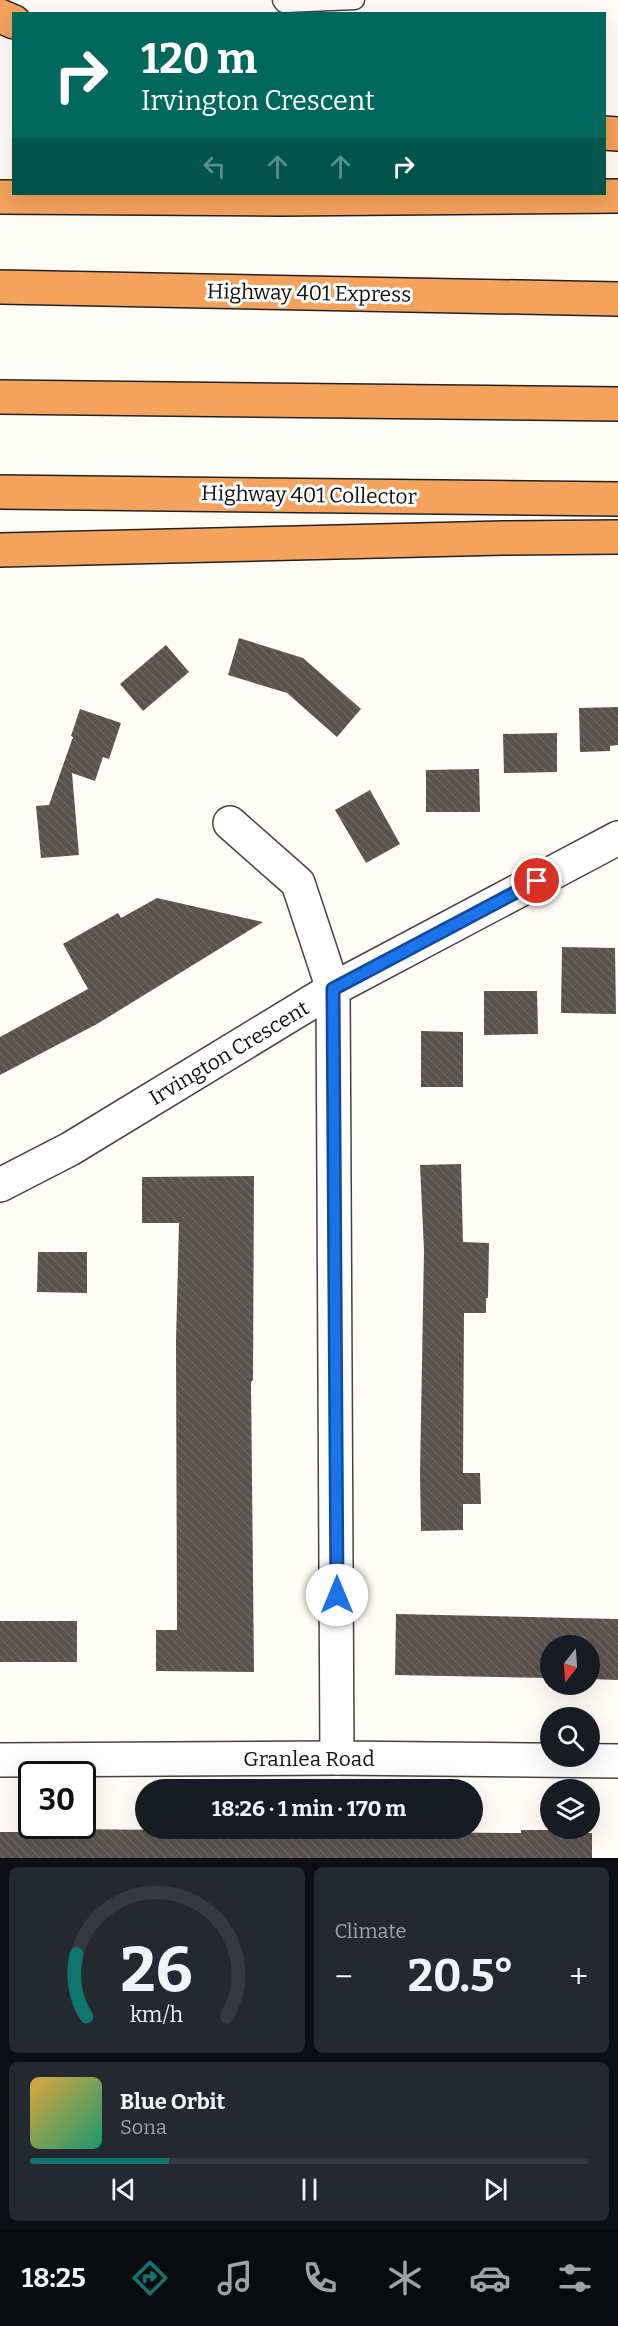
<!DOCTYPE html>
<html lang="en">
<head>
<meta charset="utf-8">
<style>
	:root { --surface:#171b24; --page:#242831; --text:#f1f3f6; --muted:#9ea1a6; --line:#363941; --accent:#0f766e }
	body { margin:0; font-family:Bitter,serif; background:var(--page); color:var(--text); height:100vh; display:flex; flex-direction:column; font-size:22px; white-space:nowrap }
	* { box-sizing:border-box; margin:0 }
	p { font-size:20px; color:var(--muted) }
	.icon { flex:none; width:33px; height:33px; fill:none; stroke:currentColor; stroke-width:2; stroke-linecap:round; stroke-linejoin:round }
	.map { position:relative; height:1858px; overflow:hidden }
	.panel { display:flex; flex-direction:column; gap:9px; padding:9px; background:#0d0f14; flex:1 }
	.panel>* { flex:none }
	.guide { position:absolute; left:12px; top:12px; width:594px; height:183px; border-radius:0px; box-shadow:0 6px 24px #0002; background:#00695c; color:#fff; overflow:hidden }
	.needle { width:39px; rotate:197deg }
	.controls { position:absolute; left:540px; top:1635px; display:grid; gap:12px }
	.controls a { display:grid; place-items:center; width:60px; height:60px; border-radius:50%; background:var(--surface); box-shadow:0 6px 24px #0002; font-size:30px }
	.speed { position:absolute; left:18px; top:1761px; display:flex; gap:12px; font-size:30px; font-weight:700; text-align:center }
	.speed>* { display:grid; place-content:center; width:78px; height:78px; border-radius:50%; background:var(--surface); box-shadow:0 6px 24px #0002; line-height:1 }
	.speed .limit { border:3px solid #111; border-radius:9px; background:#fff; color:#111 }
	.pin { position:absolute; display:grid; place-items:center; width:51px; height:51px; color:#fff; margin:-26px; border:3px solid #fff; border-radius:50%; box-shadow:0 2px 6px #0007 }
	.me { position:absolute; width:66px; margin:-33px; rotate:0deg; stroke-linejoin:round; filter:drop-shadow(0 0 4px #0008) }
	.turn { display:flex; align-items:center; gap:21px; height:126px; padding:0 30px; font-size:27px }
	.turn .icon { width:78px; height:78px; stroke-width:2.5 }
	.turn b { display:block; font-size:42px; line-height:51px }
	.lanes { display:flex; align-items:center; height:57px; padding:0 30px; background:#0003; justify-content:center; gap:30px; direction:ltr }
	.lanes .off { opacity:.35 }
	.big { font-size:45px; font-weight:700; line-height:1.1 }
	.panel .card { flex:1; display:flex; flex-direction:column; justify-content:center; gap:9px; min-width:0; padding:0 21px; border-radius:9px; background:var(--page) }
	.panel .dial { align-items:center; gap:0 }
	.dial svg { height:156px; overflow:visible; fill:none; stroke:var(--line); stroke-width:7; stroke-linecap:round; text-anchor:middle }
	.dial text { fill:var(--text); stroke:none }
	.song { display:flex; align-items:center; gap:18px }
	.cover { width:72px; height:72px; border-radius:9px; background:linear-gradient(135deg,hsl(40 70% 55%),hsl(160 70% 35%)) }
	.played { height:6px; border-radius:3px; background:linear-gradient(90deg,var(--accent) 25%,var(--line) 25%) }
	.keys { display:flex; justify-content:space-around; direction:ltr }
	.heat { display:flex; justify-content:space-between; align-items:center; font-size:33px; direction:ltr }
	.panel .tiles { flex:1; display:grid; gap:9px; grid-template-columns:1fr 1fr }
	.card:last-child { grid-column:span 2 }
	.trip { position:absolute; left:135px; top:1779px; width:348px; height:60px; border-radius:30px; background:var(--surface); box-shadow:0 6px 24px #0002; font-weight:700; line-height:60px; text-align:center }
	.tab-bar { display:flex; height:96px; justify-content:space-around; align-items:center; background:#090b0e; color:var(--muted) }
	.tab-bar .icon { width:42px; height:42px }
	.tab-bar .active { color:var(--accent) }
	.tab-bar b { font-size:27px; color:var(--text) }
	.map>svg:first-child { display:block }
	.building { fill:url(#building-back-hatch) }
	.lines { fill:none; stroke-linecap:round; stroke-linejoin:round }
	.lane-casing { stroke:#444; stroke-width:21 }
	.street-casing { stroke:#444; stroke-width:36 }
	.highway-casing { stroke:#222; stroke-width:36 }
	.lane { stroke:#fff; stroke-width:18 }
	.street { stroke:#fff; stroke-width:33 }
	.highway { stroke:#f5a25d; stroke-width:33 }
	.route-casing { stroke:#114b97; stroke-width:15 }
	.route { stroke:#1a73e8; stroke-width:10 }
	.labels { text-anchor:middle; dominant-baseline:central; stroke-width:6; stroke-linejoin:round; paint-order:stroke }
	.street-label { font-size:21px; fill:#111; stroke:#fff }
</style>
</head>
<body>
<div class="map">
<svg width="618" height="1858" viewBox="0 0 618 1858">
	<defs>
		<pattern id="building-back-hatch" width="6" height="6" patternUnits="userSpaceOnUse" patternTransform="scale(1.5)"><rect width="6" height="6" fill="#5a524d"/><path d="M-1 5l2 2M0 0l6 6M5-1l2 2" fill="none" stroke="#6d6662"/></pattern>
	</defs>
	<rect width="100%" height="100%" fill="#fffdf5"/>
	<g class="building">
		<polygon points="239,638 303,658 361,709 337,737 287,693 228,675"/>
		<polygon points="166,645 189,672 143,711 120,684"/>
		<polygon points="618,707 618,745 610,746 610,751 580,752 579,708"/>
		<polygon points="80,709 121,723 109,759 103,757 95,781 72,773 79,855 41,858 36,806 49,805 73,737 71,736"/>
		<polygon points="557,733 557,772 504,773 503,734"/>
		<polygon points="479,769 480,812 426,812 426,770"/>
		<polygon points="370,790 400,844 366,863 335,810"/>
		<polygon points="157,898 263,922 97,1024 0,1075 0,1037 88,989 63,944 118,913 121,918"/>
		<polygon points="562,947 615,948 616,1014 561,1013"/>
		<polygon points="484,991 537,991 538,1034 484,1035"/>
		<polygon points="421,1031 463,1032 463,1087 421,1087"/>
		<polygon points="461,1164 463,1242 489,1243 488,1298 486,1298 486,1313 464,1313 463,1473 480,1473 481,1504 463,1504 463,1530 421,1531 420,1474 424,1250 420,1165"/>
		<polygon points="254,1176 253,1380 251,1382 254,1672 156,1671 156,1630 177,1630 176,1341 179,1223 142,1223 142,1177"/>
		<polygon points="38,1252 87,1252 87,1293 37,1292"/>
		<polygon points="396,1614 618,1619 618,1680 590,1679 590,1646 550,1646 550,1678 395,1675"/>
		<rect x="0" y="1621" width="77" height="41"/>
		<polygon points="58,1829 521,1833 521,1830 575,1830 575,1833 592,1833 592,1858 0,1858 0,1832 58,1832"/>
	</g>
	<g class="lines">
		<defs>
			<polyline id="lane" points="282,0 284,3 355,0"/>
			<g id="street">
				<polyline points="230,823 298,883 333,989 337,1758"/>
				<polyline points="0,1185 70,1149 333,989 618,838"/>
				<polyline points="0,1760 337,1758 618,1761"/>
			</g>
			<g id="highway">
				<polyline points="0,16 14,22"/>
				<polyline points="604,133 618,134"/>
				<polyline points="0,197 280,199 618,196"/>
				<polyline points="0,287 618,299"/>
				<polyline points="0,397 618,404"/>
				<polyline points="0,492 618,499"/>
				<polyline points="0,550 503,538 618,537"/>
			</g>
		</defs>
		<use href="#lane" class="lane-casing"/>
		<use href="#street" class="street-casing"/>
		<use href="#highway" class="highway-casing"/>
		<use href="#lane" class="lane"/>
		<use href="#street" class="street"/>
		<use href="#highway" class="highway"/>
	</g>
	<g class="lines">
		<defs>
			<polyline id="route" points="337,1595 333,989 537,881"/>
		</defs>
		<use href="#route" class="route-casing"/>
		<use href="#route" class="route"/>
	</g>
	<g class="labels">
		<g class="street-label">
			<text transform="translate(309 293) rotate(1)">Highway 401 Express</text>
			<text transform="translate(309 495) rotate(1)">Highway 401 Collector</text>
			<text transform="translate(229 1053) rotate(-31)">Irvington Crescent</text>
			<text x="309" y="1759">Granlea Road</text>
		</g>
	</g>
</svg>
<div class="controls">
<a><svg class="needle" viewBox="-14 -14 28 28"><path d="M0-13l5 13h-10z" fill="#e53935"/><path d="M0 13l5-13h-10z" fill="#9ea1a6"/></svg></a>
<a><svg class="icon" aria-label="search" viewBox="0 0 24 24"><circle cx="10" cy="10" r="6"/><path d="M15 15l6 6"/></svg></a>
<a><svg class="icon" aria-label="layers" viewBox="0 0 24 24"><path d="M12 4l9 5-9 5-9-5zM3 14l9 5 9-5"/></svg></a>
</div>
<div class="speed"><div class="limit">30</div></div>
<div class="pin" style="left:537px;top:881px;background:#d93025"><svg class="icon" aria-label="arrive" viewBox="0 0 24 24"><path d="M6 21V4h12l-3 4 3 4H6"/></svg></div>
<svg class="me" style="left:337px;top:1595px" viewBox="-20 -20 40 40"><circle r="19" fill="#fff"/><path d="M0-13L10 11 0 6-10 11z" fill="#1a73e8"/></svg>
<div class="trip">18:26 · 1 min · 170 m</div>
<div class="guide">
<div class="turn"><svg class="icon" aria-label="right" viewBox="0 0 24 24"><path d="M7 20v-9h11M14 6l5 5-5 5"/></svg><div><b>120 m</b>Irvington Crescent</div></div>
<div class="lanes"><svg class="icon off" aria-label="left" viewBox="0 0 24 24"><path d="M17 20v-9H6M10 6l-5 5 5 5"/></svg><svg class="icon off" aria-label="ahead" viewBox="0 0 24 24"><path d="M12 20V5M6 11l6-6 6 6"/></svg><svg class="icon off" aria-label="ahead" viewBox="0 0 24 24"><path d="M12 20V5M6 11l6-6 6 6"/></svg><svg class="icon" aria-label="right" viewBox="0 0 24 24"><path d="M7 20v-9h11M14 6l5 5-5 5"/></svg></div>
</div>
</div>
<section class="panel">
<div class="tiles">
<div class="card dial"><svg viewBox="0 0 100 80">
<path d="M14 69A42 42 0 1 1 86 69"/>
<path d="M14 69A42 42 0 0 1 9 37" stroke="#0f766e"/>
<text x="50" y="56" font-size="32" font-weight="700">26</text>
<text x="50" y="72" font-size="11">km/h</text>
</svg></div>
<div class="card"><p>Climate</p>
<div class="heat"><a>−</a><b class="big">20.5°</b><a>+</a></div>
</div>
<div class="card">
<div class="song"><i class="cover"></i><div><b>Blue Orbit</b><p>Sona</p></div></div>
<div class="played"></div>
<div class="keys"><svg class="icon" aria-label="previous" viewBox="0 0 24 24"><path d="M18 5L8 12l10 7zM5 5v14"/></svg><svg class="icon" aria-label="pause" viewBox="0 0 24 24"><path d="M8 5v14M16 5v14"/></svg><svg class="icon" aria-label="next" viewBox="0 0 24 24"><path d="M6 5l10 7-10 7zM19 5v14"/></svg></div>
</div>
</div>
</section>
<nav class="tab-bar">
<b>18:25</b>
<svg class="icon active" aria-label="directions" viewBox="0 0 24 24"><path d="M12 3l9 9-9 9-9-9zM9 14v-3h6M13 9l2 2-2 2"/></svg>
<svg class="icon" aria-label="music" viewBox="0 0 24 24"><path d="M9 18V5l10-2v13"/><circle cx="6" cy="18" r="3"/><circle cx="16" cy="16" r="3"/></svg>
<svg class="icon" aria-label="phone" viewBox="0 0 24 24"><path d="M5 4h4l2 5-3 2q2 4 5 5l2-3 5 2v4C11 20 4 13 5 4z"/></svg>
<svg class="icon" aria-label="climate" viewBox="0 0 24 24"><path d="M12 3v18M4 7l16 10M4 17L20 7"/></svg>
<svg class="icon" aria-label="car" viewBox="0 0 24 24"><path d="M5 17H2v-5l4-1 3-4h7l3 4 3 1v5h-3M9 17h6M6 11h13"/><circle cx="7" cy="17" r="2"/><circle cx="17" cy="17" r="2"/></svg>
<svg class="icon" aria-label="filters" viewBox="0 0 24 24"><path d="M4 7h16M4 17h16"/><circle cx="9" cy="7" r="2"/><circle cx="15" cy="17" r="2"/></svg>
</nav>
</body>
</html>
